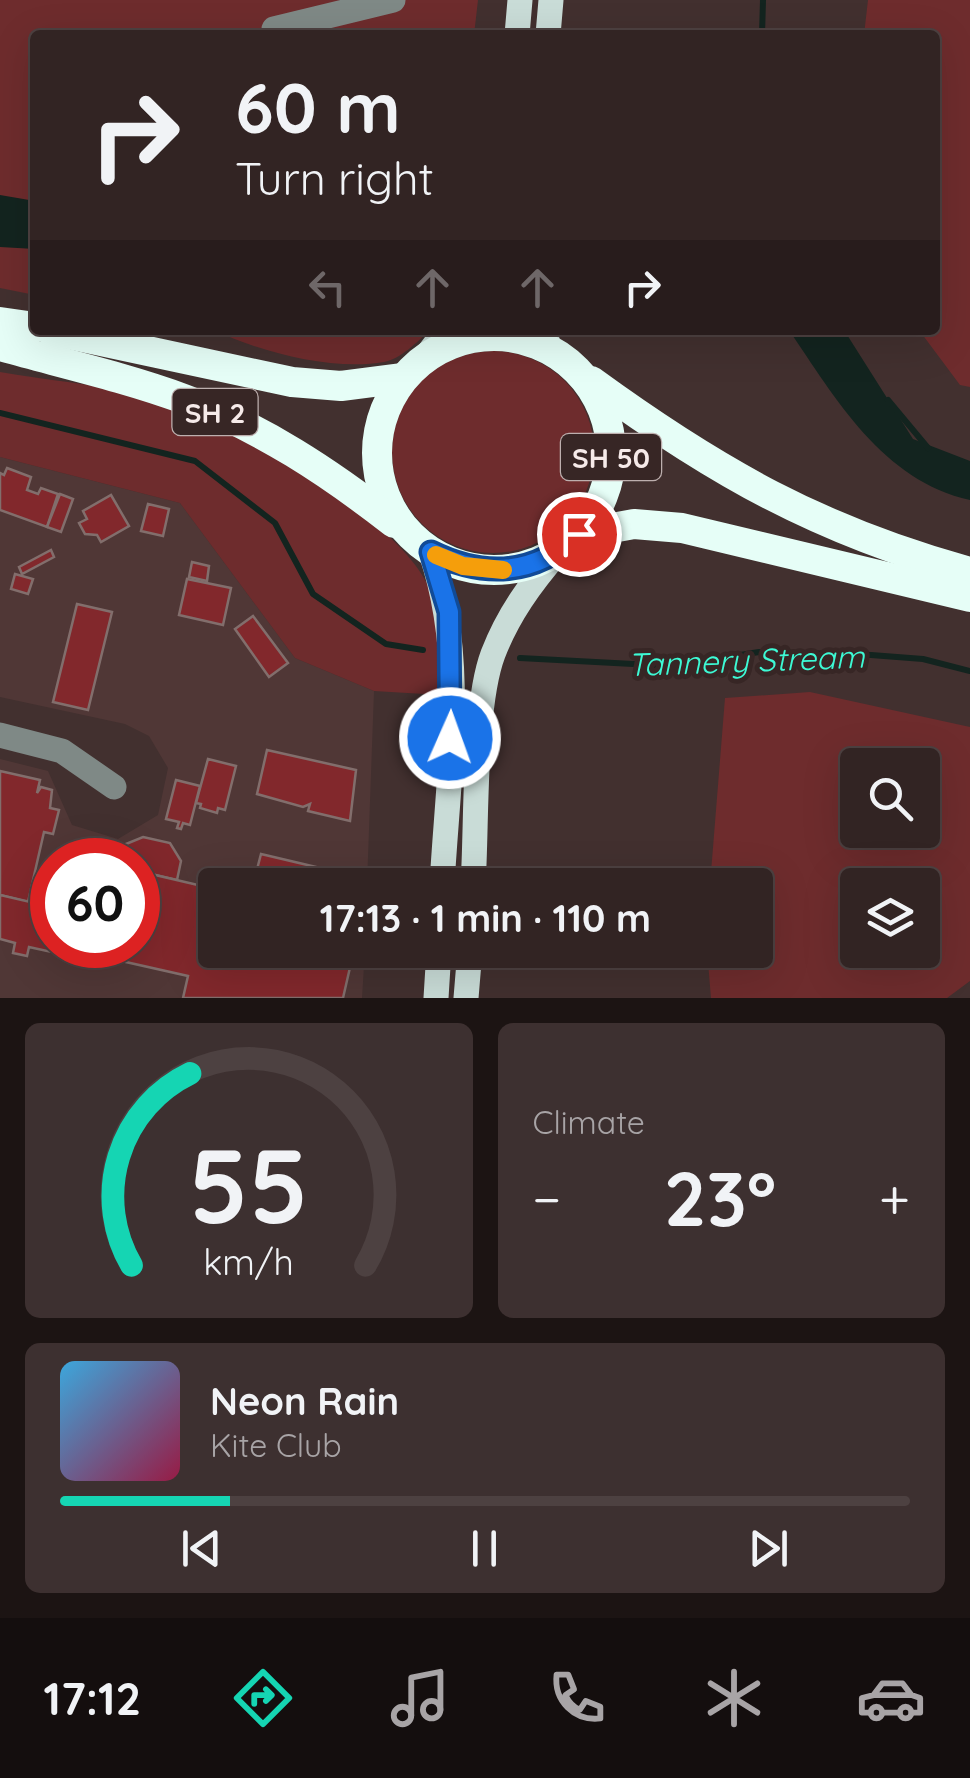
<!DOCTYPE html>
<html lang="en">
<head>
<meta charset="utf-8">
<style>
	:root { --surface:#322423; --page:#3d3030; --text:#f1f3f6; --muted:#a8a4a6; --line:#4d4141; --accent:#15d5b3 }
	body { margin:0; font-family:Quicksand,sans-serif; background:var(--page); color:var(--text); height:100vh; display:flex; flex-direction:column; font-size:38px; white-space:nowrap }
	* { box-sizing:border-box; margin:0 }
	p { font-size:32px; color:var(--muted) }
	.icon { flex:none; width:55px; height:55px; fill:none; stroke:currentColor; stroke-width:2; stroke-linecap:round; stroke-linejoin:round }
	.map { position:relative; height:998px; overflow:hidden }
	.sheet { display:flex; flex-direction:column; gap:25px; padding:25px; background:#1c1413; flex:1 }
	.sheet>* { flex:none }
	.top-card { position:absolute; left:30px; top:30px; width:910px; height:305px; border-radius:10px; box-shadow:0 10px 40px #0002,0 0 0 2px var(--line); background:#322423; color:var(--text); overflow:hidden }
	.controls { position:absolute; left:840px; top:748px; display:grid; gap:20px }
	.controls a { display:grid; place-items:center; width:100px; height:100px; border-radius:10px; background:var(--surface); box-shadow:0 10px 40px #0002,0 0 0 2px var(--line); font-size:50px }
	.speed { position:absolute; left:30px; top:838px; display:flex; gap:20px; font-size:50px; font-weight:700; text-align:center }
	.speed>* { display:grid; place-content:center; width:130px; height:130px; border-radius:50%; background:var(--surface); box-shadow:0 10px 40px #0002,0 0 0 2px var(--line); line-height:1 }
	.speed .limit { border:15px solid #d22; background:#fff; color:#111 }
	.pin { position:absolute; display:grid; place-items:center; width:85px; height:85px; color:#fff; margin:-42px; border:5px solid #fff; border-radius:50%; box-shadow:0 2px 10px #0007 }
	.me { position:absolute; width:110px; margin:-55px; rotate:2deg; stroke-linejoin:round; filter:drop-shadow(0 0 8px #0008) }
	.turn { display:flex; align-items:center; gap:35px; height:210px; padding:0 40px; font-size:45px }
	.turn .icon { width:130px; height:130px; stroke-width:2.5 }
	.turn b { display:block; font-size:70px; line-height:85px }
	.lanes { display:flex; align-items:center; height:95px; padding:0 40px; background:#0003; justify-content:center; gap:50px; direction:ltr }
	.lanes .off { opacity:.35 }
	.big { font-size:75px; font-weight:700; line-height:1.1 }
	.sheet .tile { flex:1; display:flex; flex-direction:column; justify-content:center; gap:15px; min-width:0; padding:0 35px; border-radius:15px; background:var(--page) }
	.sheet .dial { align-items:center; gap:0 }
	.dial svg { height:260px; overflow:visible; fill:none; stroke:var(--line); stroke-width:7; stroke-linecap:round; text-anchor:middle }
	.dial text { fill:var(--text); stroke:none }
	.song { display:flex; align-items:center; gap:30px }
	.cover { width:120px; height:120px; border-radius:15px; background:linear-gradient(135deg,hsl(200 70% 55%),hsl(340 70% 35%)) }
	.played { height:10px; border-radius:5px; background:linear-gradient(90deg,var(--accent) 20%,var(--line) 20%) }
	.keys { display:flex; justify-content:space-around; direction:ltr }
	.heat { display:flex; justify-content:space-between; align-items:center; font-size:55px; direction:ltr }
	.sheet .tiles { flex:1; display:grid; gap:25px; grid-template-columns:1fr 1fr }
	.tile:last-child { grid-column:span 2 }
	.trip { position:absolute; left:198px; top:868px; width:575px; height:100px; border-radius:10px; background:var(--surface); box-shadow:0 10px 40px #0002,0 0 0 2px var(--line); font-weight:700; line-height:100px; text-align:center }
	.tabs { display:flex; height:160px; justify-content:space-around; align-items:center; background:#140e0e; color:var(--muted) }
	.tabs .icon { width:70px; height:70px }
	.tabs .active { color:var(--accent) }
	.tabs b { font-size:45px; color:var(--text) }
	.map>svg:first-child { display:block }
	.built { fill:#503736; fill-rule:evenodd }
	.green { fill:#6e2c2d; fill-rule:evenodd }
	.water { fill:#13241f }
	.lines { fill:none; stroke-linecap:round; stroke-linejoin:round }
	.stream { stroke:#13241f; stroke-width:6 }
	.building { fill:#82282c; stroke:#826e6c; stroke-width:2.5 }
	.minor { stroke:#7f8986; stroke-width:25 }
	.major { stroke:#c9dcd7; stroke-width:25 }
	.highway { stroke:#e6fef7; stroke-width:30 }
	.route-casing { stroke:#114b97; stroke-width:25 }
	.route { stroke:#1a73e8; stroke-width:18 }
	.slow { stroke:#f59e0b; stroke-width:18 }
	.labels { text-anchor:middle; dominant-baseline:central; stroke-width:10; stroke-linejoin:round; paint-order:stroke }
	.shield { fill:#372625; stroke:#bdafae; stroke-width:2.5 }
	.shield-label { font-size:28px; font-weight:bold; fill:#f6eae9 }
	.water-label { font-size:32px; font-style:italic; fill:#3dfad5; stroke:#372625 }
</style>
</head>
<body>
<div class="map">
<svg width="970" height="998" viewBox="0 0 970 998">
	<rect width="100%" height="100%" fill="#42302f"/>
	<path class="built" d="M0,457l180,46 115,155 79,33 -7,194h-152v65h150l-3,48h-362v-239l48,12 24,54 46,14 40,-24 10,-47 -19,-32 -24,-12 -125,-27zM52,860h86v85h-86z"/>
	<g class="green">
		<polygon points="0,0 478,0 474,35 35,35 35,295 0,288"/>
		<polygon points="868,0 970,0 970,387 960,385 919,330 935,330 935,35 864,35"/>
		<path d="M214,330h215c-11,12 -29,29 -45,32 -52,9 -124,-10 -170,-32z"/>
		<circle cx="493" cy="452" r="101"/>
		<path d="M0,372c44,8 92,11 135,23 78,22 255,115 291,187 16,33 13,78 15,113l-67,-4 -79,-33 -115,-155 -180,-46z"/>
		<path d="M810,692l160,35v254l-23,17h-236l-4,-48h48v-65h-45l15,-187zM858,765h64v65h-64zM858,885h64v65h-64z"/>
	</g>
	<g class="water">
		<polygon points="0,195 35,201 35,249 0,247"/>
		<path d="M789,330h55l69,109 57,22v39c-87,-19 -135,-102 -181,-170z"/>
	</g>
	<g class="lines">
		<g class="stream">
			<polyline points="762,35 763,0"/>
			<polyline points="888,400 928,448"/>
			<polyline points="0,413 195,461 275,523 313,594 386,644 423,650"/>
			<polyline points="520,658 671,666 759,652 871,655 923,659 970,671"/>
		</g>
	</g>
	<g class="building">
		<polygon points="7,468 31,477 27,490 38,494 41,488 58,494 47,527 0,510 0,473 4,475"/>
		<polygon points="60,494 73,499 61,532 47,527"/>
		<polygon points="111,495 129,526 101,542 97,535 85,534 79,523 87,519 83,511"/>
		<polygon points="148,504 169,509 163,536 141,531"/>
		<polygon points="51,550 54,557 22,574 19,567"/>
		<polygon points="192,562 209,566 207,581 189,577"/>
		<polygon points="15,574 33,579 28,594 11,589"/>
		<polygon points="187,579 231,588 223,625 179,615"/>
		<polygon points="77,604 112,612 88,710 53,702"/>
		<polygon points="253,616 288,663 269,677 235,629"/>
		<polygon points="267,750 356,770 350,821 308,811 310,804 303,807 257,794"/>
		<polygon points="208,759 236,766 225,810 218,808 217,813 200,808 201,804 196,803"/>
		<polygon points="0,771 40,780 37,793 41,787 52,790 50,808 59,810 53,834 44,832 28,902 0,895"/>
		<polygon points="176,780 200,786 190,825 183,823 181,829 177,828 179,822 166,819"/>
		<polygon points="143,837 170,843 181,861 177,880 138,871 138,860 122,860 126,844"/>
		<polygon points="261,854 354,876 351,885 253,885"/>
		<polygon points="138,871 215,889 215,950 354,950 343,998 183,998 188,976 77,951 79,945 138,945"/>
		<polygon points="0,895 52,907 56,953 29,947 27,956 13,953 15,943 0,939"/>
	</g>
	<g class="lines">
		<g class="minor">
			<polyline points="274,29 393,0"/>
			<polyline points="0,735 62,751 114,787"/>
		</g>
		<g class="major">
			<polyline points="517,35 520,0"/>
			<polyline points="548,35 551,0"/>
			<polyline points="545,330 549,350"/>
			<polyline points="427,355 446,330"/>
			<path d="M431,553c36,106 17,222 11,332"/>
			<path d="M473,885c4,-60 0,-178 20,-231 15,-39 38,-71 66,-103"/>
			<polyline points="436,998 439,950"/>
			<polyline points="466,998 470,950"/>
		</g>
		<g class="highway">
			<polyline points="0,322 35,327"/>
			<polyline points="50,330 292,382 341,386 403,378"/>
			<circle cx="494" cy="453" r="117"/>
			<path d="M0,346c61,17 124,31 184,53 77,28 146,74 210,124"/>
			<path d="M591,381c125,91 229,150 379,191"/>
			<polyline points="579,534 634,524 682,528 970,597"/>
		</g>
	</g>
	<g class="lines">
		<defs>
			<path id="route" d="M450,738l-1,-126 -18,-60c53,26 104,24 148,-18"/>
		</defs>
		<use href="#route" class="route-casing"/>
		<use href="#route" class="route"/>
		<polyline class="slow" points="436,555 463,566 503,570"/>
	</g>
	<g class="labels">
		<g class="shield">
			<rect x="172.5" y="389" width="85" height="46" rx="8"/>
			<rect x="561" y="434" width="100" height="46" rx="8"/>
		</g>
		<g class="shield-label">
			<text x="215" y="412">SH 2</text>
			<text x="611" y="457">SH 50</text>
		</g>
		<g class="water-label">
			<text transform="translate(746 660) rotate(-2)">Tannery Stream</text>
		</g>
	</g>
</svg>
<div class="controls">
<a><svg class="icon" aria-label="search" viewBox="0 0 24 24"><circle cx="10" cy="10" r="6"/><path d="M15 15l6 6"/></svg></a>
<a><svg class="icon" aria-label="layers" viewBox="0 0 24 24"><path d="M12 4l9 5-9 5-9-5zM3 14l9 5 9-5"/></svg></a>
</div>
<div class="speed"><div class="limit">60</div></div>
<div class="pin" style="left:579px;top:534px;background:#d93025"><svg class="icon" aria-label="arrive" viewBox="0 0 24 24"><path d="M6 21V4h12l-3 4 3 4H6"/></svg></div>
<svg class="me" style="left:450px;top:738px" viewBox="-20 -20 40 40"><circle r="17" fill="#1a73e8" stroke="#fff" stroke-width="3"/><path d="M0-11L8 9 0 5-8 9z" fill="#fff"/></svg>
<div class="trip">17:13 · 1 min · 110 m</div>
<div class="top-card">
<div class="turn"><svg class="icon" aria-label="right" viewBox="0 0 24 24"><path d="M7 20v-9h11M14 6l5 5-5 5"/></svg><div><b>60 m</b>Turn right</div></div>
<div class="lanes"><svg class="icon off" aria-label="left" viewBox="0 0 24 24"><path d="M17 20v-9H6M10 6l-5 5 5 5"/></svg><svg class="icon off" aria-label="ahead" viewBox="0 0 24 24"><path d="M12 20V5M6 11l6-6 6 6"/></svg><svg class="icon off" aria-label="ahead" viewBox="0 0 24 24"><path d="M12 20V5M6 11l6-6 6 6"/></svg><svg class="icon" aria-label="right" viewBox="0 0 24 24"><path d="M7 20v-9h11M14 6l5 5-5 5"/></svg></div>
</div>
</div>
<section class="sheet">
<div class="tiles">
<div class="tile dial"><svg viewBox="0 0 100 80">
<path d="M14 69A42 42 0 1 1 86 69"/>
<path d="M14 69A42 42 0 0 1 32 10" stroke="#15d5b3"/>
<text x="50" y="56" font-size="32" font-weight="700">55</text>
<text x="50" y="72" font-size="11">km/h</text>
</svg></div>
<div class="tile"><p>Climate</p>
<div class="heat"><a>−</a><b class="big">23°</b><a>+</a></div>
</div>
<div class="tile">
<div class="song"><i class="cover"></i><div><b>Neon Rain</b><p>Kite Club</p></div></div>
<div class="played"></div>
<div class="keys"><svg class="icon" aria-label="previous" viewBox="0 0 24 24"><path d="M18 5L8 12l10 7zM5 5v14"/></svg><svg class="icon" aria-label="pause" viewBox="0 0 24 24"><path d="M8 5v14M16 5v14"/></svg><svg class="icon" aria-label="next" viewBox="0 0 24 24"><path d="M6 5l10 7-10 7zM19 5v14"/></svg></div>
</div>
</div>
</section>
<nav class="tabs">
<b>17:12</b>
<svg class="icon active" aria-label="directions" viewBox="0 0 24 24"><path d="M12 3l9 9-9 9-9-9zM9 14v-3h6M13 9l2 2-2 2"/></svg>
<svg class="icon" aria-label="music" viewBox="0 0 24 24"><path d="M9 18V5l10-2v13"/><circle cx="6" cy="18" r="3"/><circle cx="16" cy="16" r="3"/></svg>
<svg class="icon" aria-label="phone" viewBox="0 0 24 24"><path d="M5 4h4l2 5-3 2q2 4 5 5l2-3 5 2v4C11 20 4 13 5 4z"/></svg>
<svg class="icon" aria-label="climate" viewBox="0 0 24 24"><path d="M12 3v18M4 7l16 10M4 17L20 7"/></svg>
<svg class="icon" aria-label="car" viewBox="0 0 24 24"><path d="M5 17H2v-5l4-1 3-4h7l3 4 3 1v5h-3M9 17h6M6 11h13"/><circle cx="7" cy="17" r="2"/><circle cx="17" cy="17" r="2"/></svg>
</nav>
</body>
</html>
